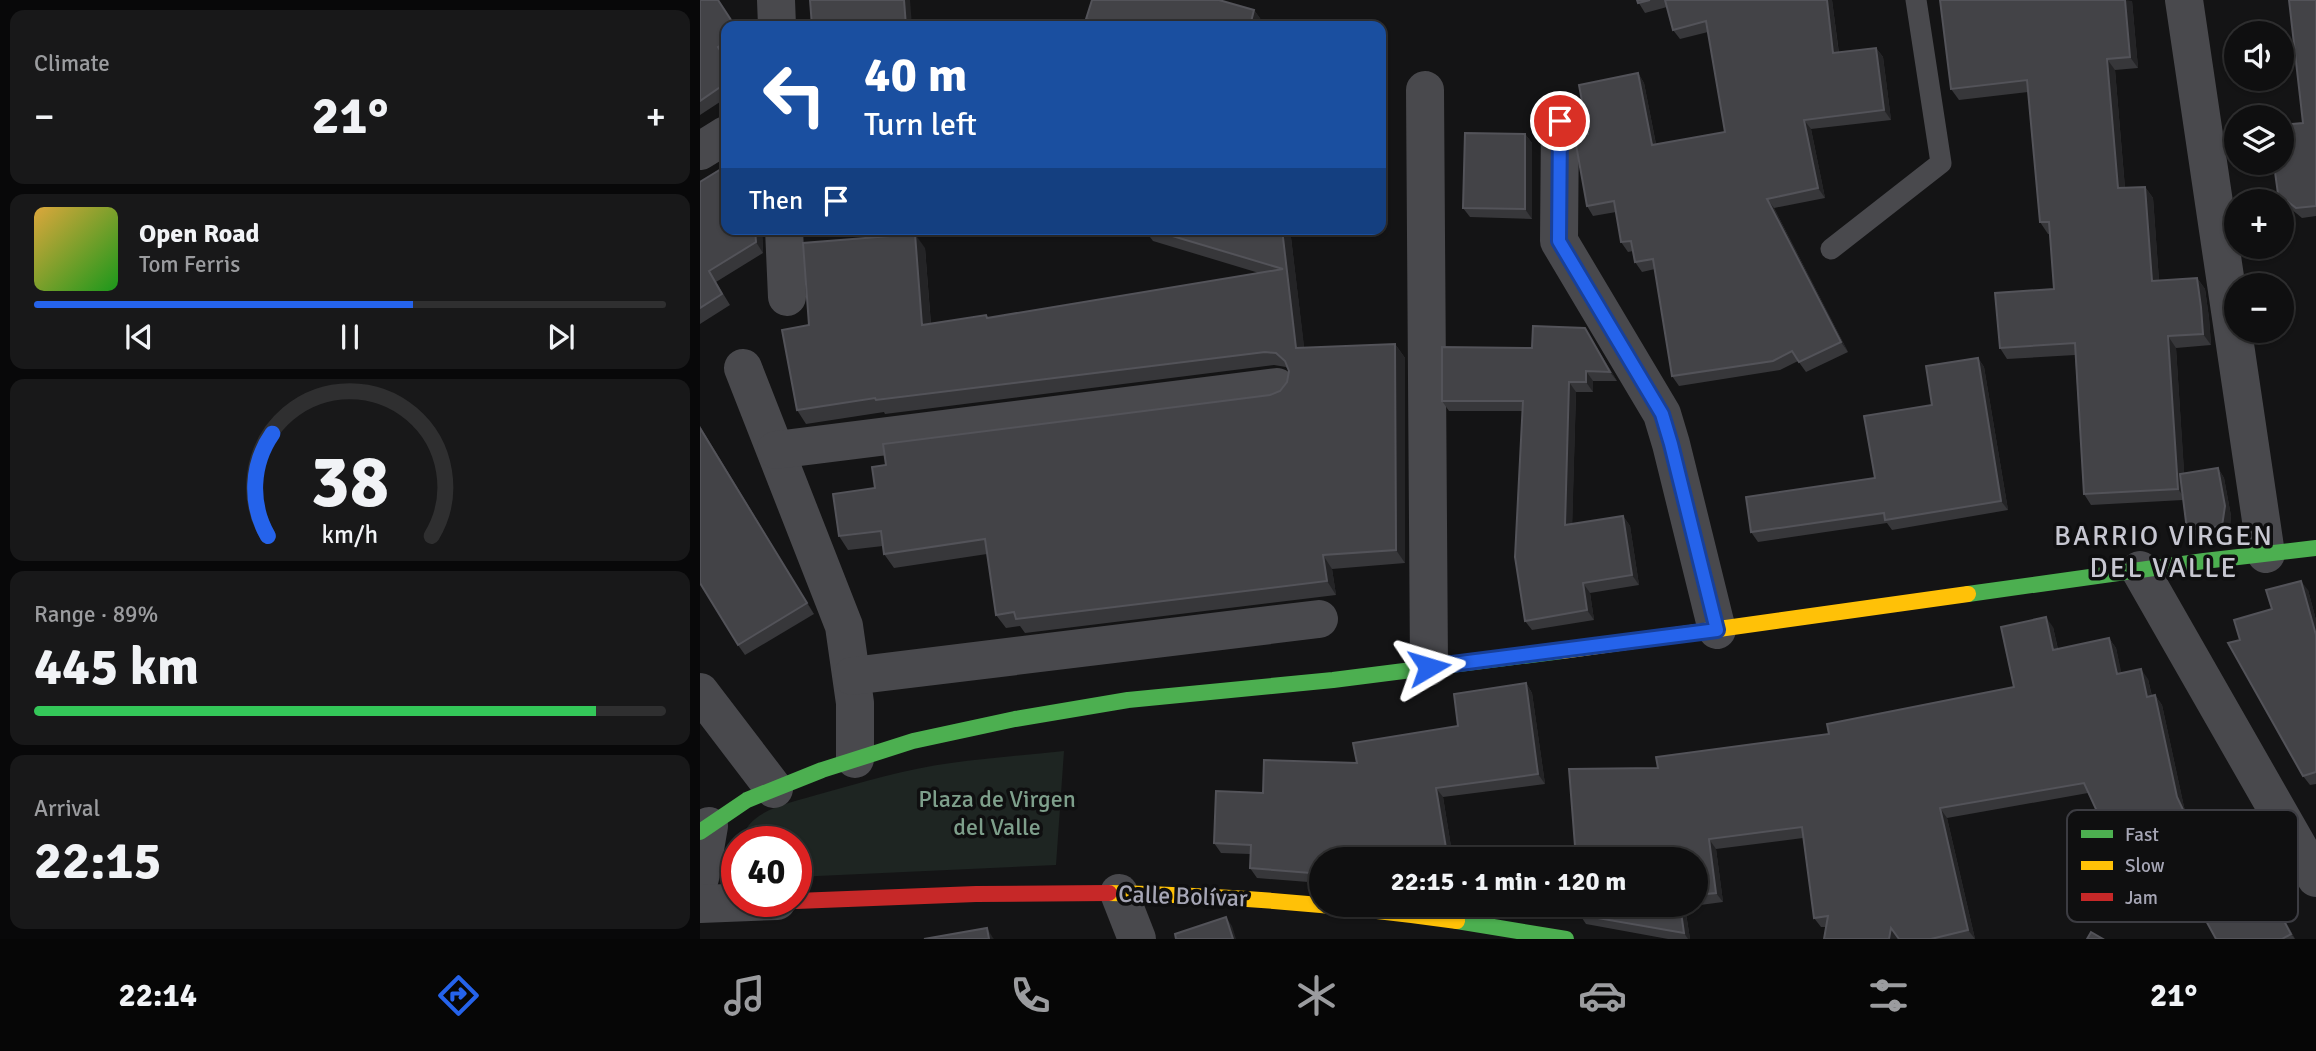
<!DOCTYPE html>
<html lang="en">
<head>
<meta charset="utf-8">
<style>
	:root { --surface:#0f0f10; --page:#181819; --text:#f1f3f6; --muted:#9b9c9f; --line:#2f2f30; --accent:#2563eb }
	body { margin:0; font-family:Signika,sans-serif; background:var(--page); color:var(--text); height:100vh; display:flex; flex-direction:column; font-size:26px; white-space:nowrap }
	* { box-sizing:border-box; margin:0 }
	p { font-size:23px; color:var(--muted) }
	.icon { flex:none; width:38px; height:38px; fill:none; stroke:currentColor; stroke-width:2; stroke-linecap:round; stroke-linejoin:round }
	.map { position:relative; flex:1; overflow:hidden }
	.panel { display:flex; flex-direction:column; gap:10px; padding:10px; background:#080809; width:700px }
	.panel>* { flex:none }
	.guide { position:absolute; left:21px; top:21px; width:665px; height:214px; border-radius:14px; box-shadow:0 2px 5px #0004,0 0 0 2px var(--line); background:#1a4fa0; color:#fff; overflow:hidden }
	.fabs { position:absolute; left:1524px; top:21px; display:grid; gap:14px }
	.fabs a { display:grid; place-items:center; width:70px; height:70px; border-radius:50%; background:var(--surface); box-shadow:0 2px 5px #0004,0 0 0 2px var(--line); font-size:35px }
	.speed { position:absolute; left:21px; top:826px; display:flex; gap:14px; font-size:35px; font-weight:700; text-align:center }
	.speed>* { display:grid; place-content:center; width:91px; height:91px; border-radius:50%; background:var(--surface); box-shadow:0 2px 5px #0004,0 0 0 2px var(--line); line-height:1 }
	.speed .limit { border:10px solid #d22; background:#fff; color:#111 }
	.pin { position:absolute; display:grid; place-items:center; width:60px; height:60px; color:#fff; margin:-30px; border:4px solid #fff; border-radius:50%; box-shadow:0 2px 7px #0007 }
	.me { position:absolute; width:77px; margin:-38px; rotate:83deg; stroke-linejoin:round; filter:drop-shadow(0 0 5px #0008) }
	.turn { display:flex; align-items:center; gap:24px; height:147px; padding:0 28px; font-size:32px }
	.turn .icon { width:91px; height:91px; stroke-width:2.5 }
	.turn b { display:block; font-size:49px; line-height:60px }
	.then { display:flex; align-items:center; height:66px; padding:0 28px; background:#0003; gap:14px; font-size:26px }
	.big { font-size:52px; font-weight:700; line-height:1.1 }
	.panel .tile { flex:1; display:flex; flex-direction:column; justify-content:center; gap:10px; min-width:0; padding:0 24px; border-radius:14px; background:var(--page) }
	.panel .dial { align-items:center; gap:0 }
	.dial svg { height:182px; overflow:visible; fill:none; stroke:var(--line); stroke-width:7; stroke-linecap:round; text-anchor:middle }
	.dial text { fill:var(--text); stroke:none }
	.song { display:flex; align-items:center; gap:21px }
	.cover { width:84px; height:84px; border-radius:10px; background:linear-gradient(135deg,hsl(40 70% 55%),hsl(120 70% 35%)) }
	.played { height:7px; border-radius:4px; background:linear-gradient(90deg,var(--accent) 60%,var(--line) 60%) }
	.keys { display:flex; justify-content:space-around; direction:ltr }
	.heat { display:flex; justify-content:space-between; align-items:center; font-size:38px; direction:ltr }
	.charge { height:10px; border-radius:5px; background:linear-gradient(90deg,#34c759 89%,var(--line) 0) }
	.trip { position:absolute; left:609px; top:847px; width:399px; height:70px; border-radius:35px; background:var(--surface); box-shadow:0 2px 5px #0004,0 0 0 2px var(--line); font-weight:700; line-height:70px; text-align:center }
	.menu { display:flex; height:112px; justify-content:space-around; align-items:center; background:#060606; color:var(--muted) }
	.menu .icon { width:49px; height:49px }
	.menu .current { color:var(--accent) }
	.menu b { font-size:32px; color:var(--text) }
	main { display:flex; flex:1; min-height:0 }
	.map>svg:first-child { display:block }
	.green { fill:#1e2522 }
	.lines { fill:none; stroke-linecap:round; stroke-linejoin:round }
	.lane { stroke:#49494d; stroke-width:21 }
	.street { stroke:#49494d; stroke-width:38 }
	.fast { stroke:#4caf50; stroke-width:16 }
	.slow { stroke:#ffc107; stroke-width:16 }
	.jam { stroke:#c62828; stroke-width:16 }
	.wall { fill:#37373a }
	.shaded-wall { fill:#242426 }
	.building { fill:#434347; stroke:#535359; stroke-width:2 }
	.route-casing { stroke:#184099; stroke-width:18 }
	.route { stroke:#2563eb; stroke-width:12 }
	.labels { text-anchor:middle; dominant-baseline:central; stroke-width:7; stroke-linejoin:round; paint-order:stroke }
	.park-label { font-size:24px; fill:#7e9f8b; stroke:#0f0f10 }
	.street-label { font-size:24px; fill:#a6a6b5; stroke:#0f0f10 }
	.quarter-label { font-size:28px; letter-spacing:2px; fill:#c7c7d1; stroke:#0f0f10 }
	.key { fill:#0f0f10; stroke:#3c3c42; stroke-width:2 }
	.key-label { font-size:19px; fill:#a6a6b5 }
</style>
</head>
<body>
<main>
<section class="panel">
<div class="tile"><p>Climate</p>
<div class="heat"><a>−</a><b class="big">21°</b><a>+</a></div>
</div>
<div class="tile">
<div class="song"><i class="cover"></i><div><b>Open Road</b><p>Tom Ferris</p></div></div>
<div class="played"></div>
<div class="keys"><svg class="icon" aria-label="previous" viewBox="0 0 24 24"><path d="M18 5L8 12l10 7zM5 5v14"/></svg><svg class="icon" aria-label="pause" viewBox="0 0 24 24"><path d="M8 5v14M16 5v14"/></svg><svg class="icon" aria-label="next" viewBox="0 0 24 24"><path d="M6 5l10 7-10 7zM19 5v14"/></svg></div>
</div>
<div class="tile dial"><svg viewBox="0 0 100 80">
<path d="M14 69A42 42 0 1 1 86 69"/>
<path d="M14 69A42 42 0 0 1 16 24" stroke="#2563eb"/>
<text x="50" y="56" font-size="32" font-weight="700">38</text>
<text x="50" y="72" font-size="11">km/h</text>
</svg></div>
<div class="tile"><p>Range · 89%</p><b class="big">445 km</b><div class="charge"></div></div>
<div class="tile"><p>Arrival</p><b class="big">22:15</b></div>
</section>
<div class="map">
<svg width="1616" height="939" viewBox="0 0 1616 939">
	<rect width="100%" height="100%" fill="#141415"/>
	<path class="green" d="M364,751l-8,114 -260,12v-35h-54c3,-33 53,-40 78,-48 43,-12 86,-25 131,-31 37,-5 75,-8 113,-12z"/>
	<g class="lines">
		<polyline class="lane" points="1131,249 1241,163 1216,0"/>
		<g class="street">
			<polyline points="76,0 77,26"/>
			<polyline points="1484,0 1566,554"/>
			<polyline points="725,90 729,667"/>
			<polyline points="860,121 859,241 962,414 971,444 1017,630"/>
			<polyline points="0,151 26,135"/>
			<polyline points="84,229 87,297"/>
			<polyline points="43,368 144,626 155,703 155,759"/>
			<polyline points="76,450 577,387"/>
			<polyline points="1440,570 1616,878"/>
			<polyline points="152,676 619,619"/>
			<polyline points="0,692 74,789"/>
			<polyline points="0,878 9,826"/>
			<polyline points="419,893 437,939"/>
			<polyline points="0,904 77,901"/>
		</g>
		<g class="fast">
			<polyline points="1268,594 1504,561 1616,548"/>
			<polyline points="0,832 47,800 122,770 213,741 315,719 428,700 633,680 862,651"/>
			<polyline points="757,921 866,939"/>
		</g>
		<g class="slow">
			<polyline points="862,651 1268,594"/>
			<path d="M409,893c117,2 233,12 348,28"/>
		</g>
		<polyline class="jam" points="96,901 276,894 409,893"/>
	</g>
	<g class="wall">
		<polygon points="0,0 26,26 26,56 25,57 26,59 26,98 0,115"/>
		<polygon points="937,0 1132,0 1139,53 1176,48 1183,57 1191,120 1111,129 1125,198 1074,208 1148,352 1106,372 1098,361 1080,370 979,386 972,376 955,269 942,272 935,262 933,251 928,252 921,242 916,212 893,216 887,206 888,134 938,73 944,83 956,144 1025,132 1008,32 980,39 973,30 967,7 945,13"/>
		<polygon points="1240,0 1432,1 1438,68 1415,70 1425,188 1445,187 1453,198 1459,281 1497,278 1505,289 1509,318 1511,345 1476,348 1484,473 1518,468 1524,478 1531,516 1529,536 1494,540 1487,530 1483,500 1391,505 1384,494 1375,355 1307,359 1300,348 1354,289 1350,234 1348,234 1340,222 1328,92 1259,100 1251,89"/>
		<polygon points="1616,0 1616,216 1602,218 1585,204 1578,194 1586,158 1603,123"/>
		<polygon points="554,10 564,24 563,26 391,26 386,19"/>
		<polygon points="825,134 832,143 832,219 770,217 763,208"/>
		<polygon points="0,182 26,229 62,229 63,253 16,282 30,305 0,324"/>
		<polygon points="444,229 590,229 604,348 695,344 705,358 705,563 632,569 636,595 325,633 320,626 306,628 296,615 287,554 194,568 184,554 183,546 148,550 139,536 175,488 570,395 580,391 587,382 589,371 586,367 574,365 185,414 184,412 106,424 97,410 109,325 225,248 231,324 286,315 288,318 559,273 453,241"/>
		<polygon points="891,338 917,381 893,381 893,392 876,392 872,524 923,516 930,526 939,585 890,593 894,620 832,630 825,621 822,411 749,411 742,401 832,348"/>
		<polygon points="1278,358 1284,367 1308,510 1192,530 1187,523 1058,542 1051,532 1175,478 1232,405"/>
		<polygon points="0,426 114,614 45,655 38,645"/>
		<polygon points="1608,590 1616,620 1616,784 1610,785 1603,776 1540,640 1572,609"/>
		<polygon points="1353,627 1358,649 1409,638 1416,648 1421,673 1448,679 1452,696 1455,695 1462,705 1484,807 1503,846 1431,880 1424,870 1388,793 1247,818 1275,939 1198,939 1198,938 1126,927 1121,927 1114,918 1103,838 1016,849 1023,902 985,907 990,939 968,939 886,924 880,915 879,905 996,905 996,859 875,846 958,768 1129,734 1314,687"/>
		<polygon points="826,683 832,693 845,784 743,797 753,859 621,859 621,883 557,878 550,868 550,854 521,853 514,843 563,793 657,763 758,726"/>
		<polygon points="1559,875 1566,885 1595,939 1516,939"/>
	</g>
	<g class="shaded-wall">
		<polygon points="204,0 210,0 212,26 206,26"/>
		<polygon points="1127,0 1132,0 1140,63 1133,53"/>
		<polygon points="1425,0 1432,1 1438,68 1430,57"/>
		<polygon points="554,10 564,24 563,26 550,26"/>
		<polygon points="1176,48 1183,57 1191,120 1184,110"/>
		<polygon points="1407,59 1415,70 1426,200 1418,188"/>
		<polygon points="938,73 944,83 958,155 952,145"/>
		<polygon points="1104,120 1111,129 1125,198 1118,188"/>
		<polygon points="825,134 832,143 832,219 825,209"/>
		<polygon points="1445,187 1453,198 1460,293 1452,281"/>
		<polygon points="1067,199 1074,208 1148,352 1141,342"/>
		<polygon points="55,229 62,229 63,253 56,242"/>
		<polygon points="582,229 590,229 606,362 596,348"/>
		<polygon points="215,234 225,248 232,339 222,325"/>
		<polygon points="1497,278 1505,289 1509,318 1511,345 1503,334"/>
		<polygon points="885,328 891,338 917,381 910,372"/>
		<polygon points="1468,336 1476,348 1486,500 1478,489"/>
		<polygon points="695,344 705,358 705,563 696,550"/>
		<polygon points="1278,358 1284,367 1308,510 1301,501"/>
		<polygon points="886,371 893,381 893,392 886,382"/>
		<polygon points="869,382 876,392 872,535 865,525"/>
		<polygon points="0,426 114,614 107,603"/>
		<polygon points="1518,468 1524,478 1531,516 1529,536 1522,526"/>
		<polygon points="923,516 930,526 939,585 932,575"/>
		<polygon points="623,555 632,569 636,595 627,581"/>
		<polygon points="1601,581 1608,590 1616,620 1616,635"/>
		<polygon points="883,583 890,593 894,620 887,610"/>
		<polygon points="1346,617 1353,627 1360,660 1353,650"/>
		<polygon points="1409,638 1416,648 1424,684 1417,674"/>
		<polygon points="1441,669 1448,679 1454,707 1447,697"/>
		<polygon points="826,683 832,693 845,784 838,774"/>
		<polygon points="1455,695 1462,705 1484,807 1503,846 1496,837 1477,797"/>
		<polygon points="736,788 743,797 753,859 751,859 747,854"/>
		<polygon points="1240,808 1247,818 1275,939 1268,930"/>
		<polygon points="1009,839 1016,849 1023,902 1016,893"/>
		<polygon points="1559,875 1566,885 1595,939 1591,934"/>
		<polygon points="980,905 984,905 985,907 990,939 988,939 984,933"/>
		<polygon points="526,917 532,926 536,939 533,939"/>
		<polygon points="287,928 293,938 294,939 289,939"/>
		<polygon points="1191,928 1198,938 1198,939 1189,939"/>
	</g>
	<g class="building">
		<polygon points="0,0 18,0 35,26 26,26 26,42 18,47 26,60 26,83 0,101"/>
		<polygon points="110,0 204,0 206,26 112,26"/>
		<polygon points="392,0 519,0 554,10 550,26 409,26 386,19"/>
		<polygon points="937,0 950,0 938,3"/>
		<polygon points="965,0 1127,0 1133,53 1176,48 1184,110 1104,120 1118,188 1067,199 1141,342 1099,362 1092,351 1073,361 972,376 953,259 935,262 931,241 921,242 914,201 887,206 875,139 875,134 888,134 879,85 938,73 952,145 1025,132 1006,21 973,30"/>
		<polygon points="1240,0 1425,0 1430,57 1407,59 1418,188 1445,187 1452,281 1497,278 1501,307 1503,334 1468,336 1478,489 1384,494 1375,343 1300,348 1295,293 1354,289 1349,222 1340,222 1327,80 1251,89"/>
		<polygon points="1589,0 1616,0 1616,206 1596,208 1578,194 1575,172 1586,158 1582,125 1603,123"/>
		<polygon points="765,133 825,134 825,209 763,208"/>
		<polygon points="26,166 26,229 55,229 56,242 9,271 22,294 0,308 0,182"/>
		<polygon points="449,229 582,229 596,348 695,344 696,550 623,555 627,581 316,619 314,612 296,615 285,539 184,554 181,531 139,536 133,494 175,488 172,467 186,465 183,444 570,395 580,391 587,382 589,371 585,361 576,353 565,352 176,400 175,398 97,410 82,330 109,325 103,243 215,234 222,325 286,315 287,318 583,269"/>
		<polygon points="833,326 885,328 910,372 886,371 886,382 869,382 865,525 923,516 932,575 883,583 887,610 825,621 815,557 823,401 742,401 742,347 832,348"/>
		<polygon points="1278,358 1301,501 1185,520 1184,513 1051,532 1046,497 1175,478 1164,416 1232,405 1226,366"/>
		<polygon points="0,428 107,603 38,645 0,583"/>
		<polygon points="1518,468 1525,506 1522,526 1487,530 1480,474"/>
		<polygon points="1601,581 1616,635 1616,772 1603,776 1528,643 1540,640 1534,620 1572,609 1566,590"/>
		<polygon points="1346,617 1353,650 1409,638 1417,674 1441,669 1447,697 1455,695 1477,797 1496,837 1424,870 1384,783 1240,808 1268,930 1231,939 1199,939 1191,928 1189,939 1124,939 1128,916 1114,918 1102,827 1009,839 1016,893 996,895 996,859 762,859 762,851 875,846 869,769 958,768 956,757 1129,734 1127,724 1314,687 1301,627"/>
		<polygon points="826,683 838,774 736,788 747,854 715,859 621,859 621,873 611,873 550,868 551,845 514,843 516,791 563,793 564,760 657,763 653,743 758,726 754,694"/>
		<polygon points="1559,875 1591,934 1582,939 1516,939 1499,908"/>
		<polygon points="879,905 980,905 984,933 880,915"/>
		<polygon points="526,917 533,939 476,939 475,934"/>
		<polygon points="287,928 289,939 224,939"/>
		<polygon points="1391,932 1403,939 1387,939"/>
	</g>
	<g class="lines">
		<defs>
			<polyline id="route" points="729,667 1017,630 971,444 962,414 859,241 860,121"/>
		</defs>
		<use href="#route" class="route-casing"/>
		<use href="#route" class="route"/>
	</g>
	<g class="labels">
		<g class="park-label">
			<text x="297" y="799">Plaza de Virgen<tspan x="297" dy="28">del Valle</tspan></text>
		</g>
		<g class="street-label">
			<text transform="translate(483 896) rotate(2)">Calle Bolívar</text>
		</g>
		<g class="quarter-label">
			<text x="1464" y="536">BARRIO VIRGEN<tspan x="1464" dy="32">DEL VALLE</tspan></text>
		</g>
	</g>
	<rect x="1367" y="810" width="231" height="112" rx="10" class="key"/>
	<rect x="1381" y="830" width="32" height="8" fill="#4caf50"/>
	<rect x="1381" y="861" width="32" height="9" fill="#ffc107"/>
	<rect x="1381" y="893" width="32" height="8" fill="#c62828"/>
	<g class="key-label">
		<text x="1425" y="841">Fast</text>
		<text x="1425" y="872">Slow</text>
		<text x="1425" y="904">Jam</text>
	</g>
</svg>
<div class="fabs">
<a><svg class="icon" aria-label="sound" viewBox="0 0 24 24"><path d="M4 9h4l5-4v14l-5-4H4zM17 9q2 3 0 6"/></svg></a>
<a><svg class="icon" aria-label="layers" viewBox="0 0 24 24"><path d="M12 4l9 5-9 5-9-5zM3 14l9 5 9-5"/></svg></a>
<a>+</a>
<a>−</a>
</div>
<div class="speed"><div class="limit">40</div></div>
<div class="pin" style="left:860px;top:121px;background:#d93025"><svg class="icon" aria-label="arrive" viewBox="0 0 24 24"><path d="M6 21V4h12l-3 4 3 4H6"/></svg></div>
<svg class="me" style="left:729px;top:667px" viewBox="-20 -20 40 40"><path d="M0-17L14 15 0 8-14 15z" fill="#2563eb" stroke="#fff" stroke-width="4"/></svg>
<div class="trip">22:15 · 1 min · 120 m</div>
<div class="guide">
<div class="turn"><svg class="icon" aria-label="left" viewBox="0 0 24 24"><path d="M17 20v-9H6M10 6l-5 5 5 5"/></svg><div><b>40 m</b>Turn left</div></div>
<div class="then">Then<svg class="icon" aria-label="arrive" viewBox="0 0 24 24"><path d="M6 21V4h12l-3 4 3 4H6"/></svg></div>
</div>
</div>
</main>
<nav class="menu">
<b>22:14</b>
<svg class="icon current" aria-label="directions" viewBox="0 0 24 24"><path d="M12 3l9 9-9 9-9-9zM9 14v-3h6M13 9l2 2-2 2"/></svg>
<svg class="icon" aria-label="music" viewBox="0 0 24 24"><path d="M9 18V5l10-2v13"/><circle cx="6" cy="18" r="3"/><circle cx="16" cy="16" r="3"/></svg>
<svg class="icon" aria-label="phone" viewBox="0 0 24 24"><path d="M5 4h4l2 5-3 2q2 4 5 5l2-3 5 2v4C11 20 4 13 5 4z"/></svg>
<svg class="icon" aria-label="climate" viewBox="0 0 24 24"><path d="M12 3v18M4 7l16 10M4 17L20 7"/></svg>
<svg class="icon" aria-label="car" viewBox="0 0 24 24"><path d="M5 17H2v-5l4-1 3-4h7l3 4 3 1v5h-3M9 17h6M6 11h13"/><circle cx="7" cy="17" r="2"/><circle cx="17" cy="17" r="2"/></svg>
<svg class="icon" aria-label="filters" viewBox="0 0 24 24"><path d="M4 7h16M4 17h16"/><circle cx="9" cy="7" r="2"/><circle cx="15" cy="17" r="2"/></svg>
<b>21°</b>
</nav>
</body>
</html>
